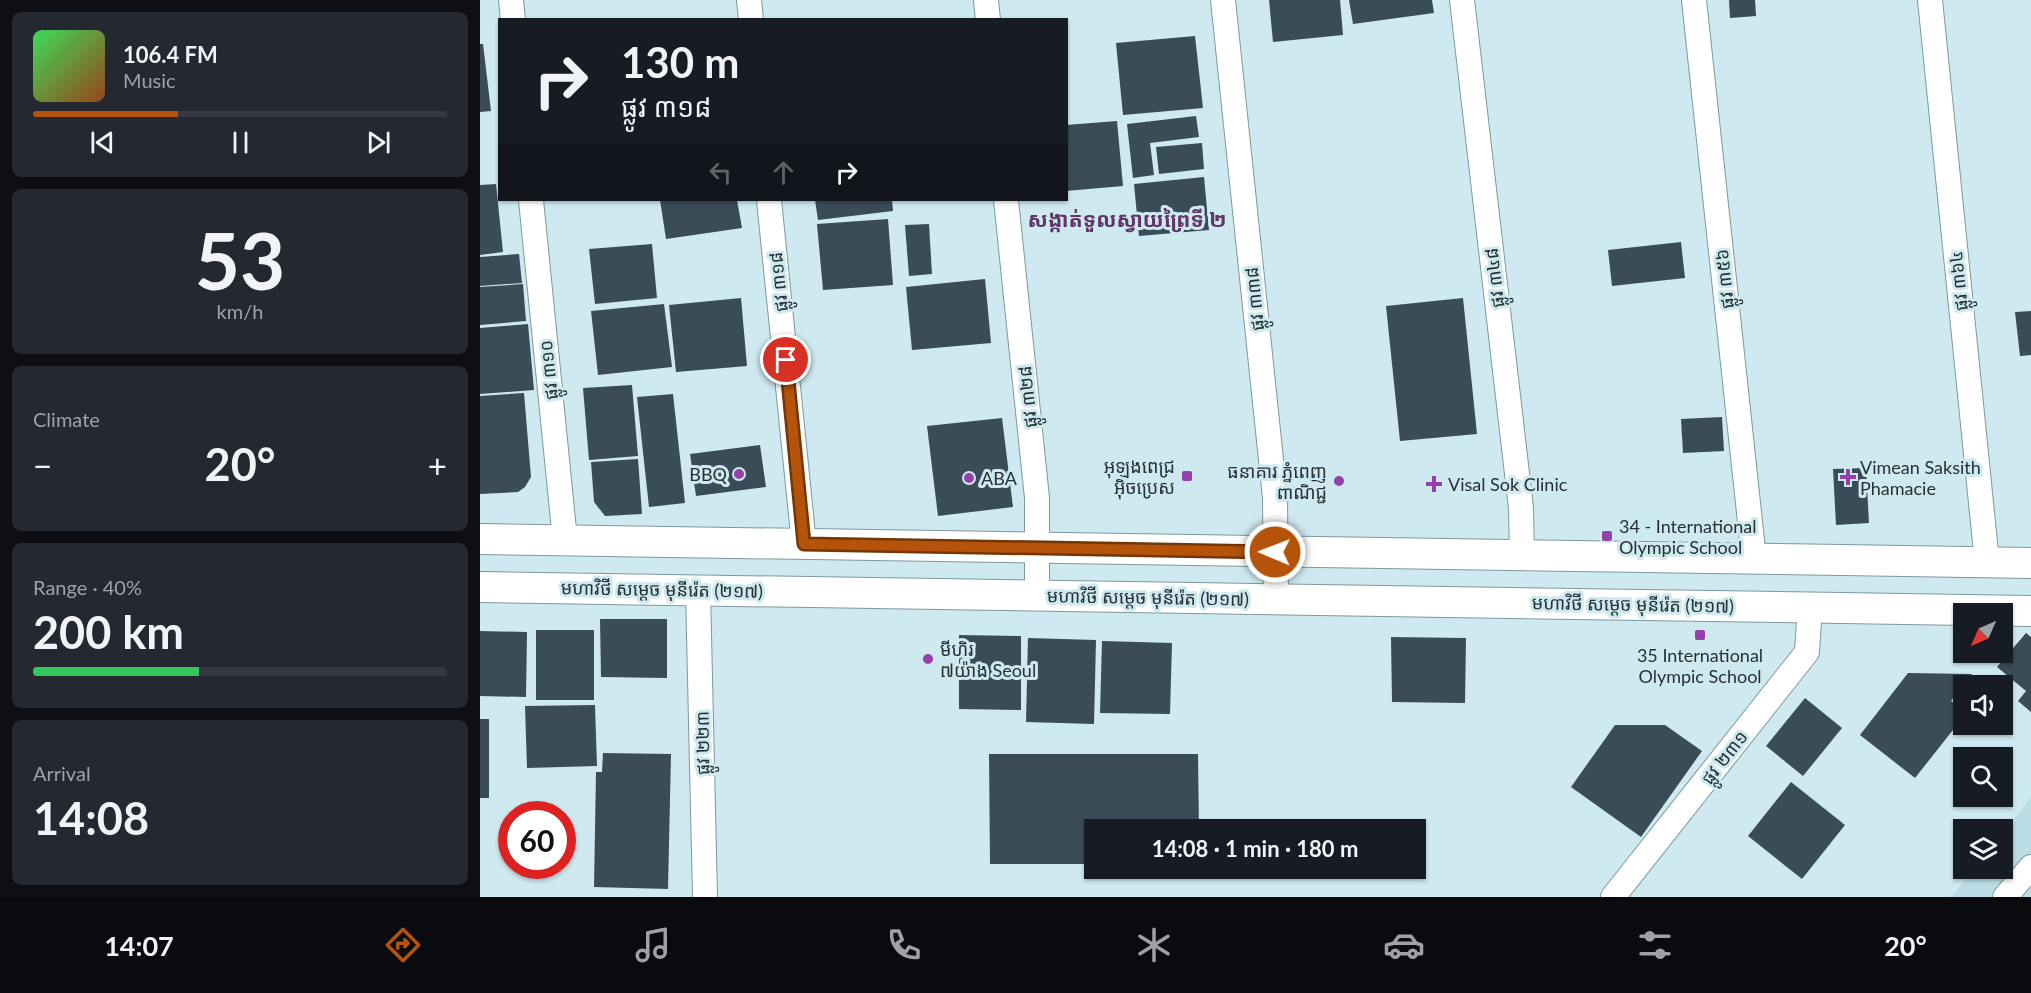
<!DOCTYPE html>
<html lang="en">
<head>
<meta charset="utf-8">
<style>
	:root { --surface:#171b24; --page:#242831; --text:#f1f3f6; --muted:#9ea1a6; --line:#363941; --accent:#b45309 }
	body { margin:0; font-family:Lato,"Noto Sans Khmer",sans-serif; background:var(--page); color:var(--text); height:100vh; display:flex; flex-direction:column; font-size:22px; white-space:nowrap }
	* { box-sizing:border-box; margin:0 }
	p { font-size:20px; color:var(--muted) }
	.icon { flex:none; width:33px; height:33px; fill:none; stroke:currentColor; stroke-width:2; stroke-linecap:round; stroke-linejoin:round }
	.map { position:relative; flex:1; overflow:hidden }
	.details { display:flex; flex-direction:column; gap:12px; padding:12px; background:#0d0f14; width:480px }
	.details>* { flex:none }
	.banner { position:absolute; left:18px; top:18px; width:570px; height:183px; border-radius:0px; box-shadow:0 2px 4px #0004; background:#171b24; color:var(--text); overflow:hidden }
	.needle { width:39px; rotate:225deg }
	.controls { position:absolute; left:1473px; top:603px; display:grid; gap:12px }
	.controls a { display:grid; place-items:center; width:60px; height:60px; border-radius:0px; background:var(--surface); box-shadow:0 2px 4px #0004; font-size:30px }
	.speed { position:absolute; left:18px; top:801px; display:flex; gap:12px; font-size:30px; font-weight:700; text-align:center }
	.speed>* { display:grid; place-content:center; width:78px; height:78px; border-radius:50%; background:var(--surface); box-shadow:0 2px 4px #0004; line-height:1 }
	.speed .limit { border:9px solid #d22; background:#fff; color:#111 }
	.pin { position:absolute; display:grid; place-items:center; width:51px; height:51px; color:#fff; margin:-26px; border:3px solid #fff; border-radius:50%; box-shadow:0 2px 6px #0007 }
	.me { position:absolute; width:66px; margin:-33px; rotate:271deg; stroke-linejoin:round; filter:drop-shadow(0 0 4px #0008) }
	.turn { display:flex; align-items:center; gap:21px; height:126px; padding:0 24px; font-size:27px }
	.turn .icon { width:78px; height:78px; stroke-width:2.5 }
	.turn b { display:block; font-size:42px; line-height:51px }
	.lanes { display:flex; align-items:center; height:57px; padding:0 24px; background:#0003; justify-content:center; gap:30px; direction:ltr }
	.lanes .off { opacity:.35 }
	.big { font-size:45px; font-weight:700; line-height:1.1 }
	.details .card { flex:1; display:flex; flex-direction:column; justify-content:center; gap:9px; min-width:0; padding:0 21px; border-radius:9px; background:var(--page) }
	.details .dial { align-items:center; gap:0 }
	.dial b { font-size:78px; line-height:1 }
	.song { display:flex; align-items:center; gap:18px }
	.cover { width:72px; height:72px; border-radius:9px; background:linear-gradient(135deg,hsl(130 70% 55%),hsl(20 70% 35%)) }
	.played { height:6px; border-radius:3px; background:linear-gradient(90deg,var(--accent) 35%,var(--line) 35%) }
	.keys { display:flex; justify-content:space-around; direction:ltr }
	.heat { display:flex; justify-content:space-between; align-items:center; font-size:33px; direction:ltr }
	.charge { height:9px; border-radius:4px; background:linear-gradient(90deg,#34c759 40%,var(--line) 0) }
	.trip { position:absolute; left:604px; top:819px; width:342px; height:60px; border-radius:0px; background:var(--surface); box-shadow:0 2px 4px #0004; font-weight:700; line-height:60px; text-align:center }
	.dock { display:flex; height:96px; justify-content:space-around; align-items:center; background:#090b0e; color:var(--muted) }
	.dock .icon { width:42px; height:42px }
	.dock .on { color:var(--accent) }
	.dock b { font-size:27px; color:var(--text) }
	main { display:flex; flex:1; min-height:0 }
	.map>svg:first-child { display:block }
	.built { fill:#badde6 }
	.building { fill:#3a4c58 }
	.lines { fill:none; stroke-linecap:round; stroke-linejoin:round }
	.minor-casing { stroke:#7e989e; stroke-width:26 }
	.major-casing { stroke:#7e989e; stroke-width:32 }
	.minor { stroke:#fff; stroke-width:24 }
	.major { stroke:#fff; stroke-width:30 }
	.route-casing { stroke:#753606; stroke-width:15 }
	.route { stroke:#b45309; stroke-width:10 }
	.poi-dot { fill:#973fab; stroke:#cee9ef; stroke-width:2 }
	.labels { text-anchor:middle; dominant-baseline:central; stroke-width:6; stroke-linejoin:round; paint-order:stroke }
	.street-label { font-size:18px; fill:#263133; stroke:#cee9ef }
	.poi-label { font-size:18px; fill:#263133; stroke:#cee9ef; text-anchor:start }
	.quarter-label { font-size:21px; font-weight:bold; fill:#60356a; stroke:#cee9ef }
</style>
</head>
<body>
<main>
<section class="details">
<div class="card">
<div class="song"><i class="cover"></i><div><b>106.4 FM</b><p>Music</p></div></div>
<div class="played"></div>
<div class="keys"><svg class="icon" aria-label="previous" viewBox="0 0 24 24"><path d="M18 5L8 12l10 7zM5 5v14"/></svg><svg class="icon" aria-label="pause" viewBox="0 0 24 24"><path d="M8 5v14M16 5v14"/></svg><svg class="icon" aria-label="next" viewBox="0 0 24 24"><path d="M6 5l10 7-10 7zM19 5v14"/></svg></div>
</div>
<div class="card dial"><b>53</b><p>km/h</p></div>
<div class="card"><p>Climate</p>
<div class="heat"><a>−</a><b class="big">20°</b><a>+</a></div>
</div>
<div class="card"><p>Range · 40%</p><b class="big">200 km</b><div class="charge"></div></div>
<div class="card"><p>Arrival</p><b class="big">14:08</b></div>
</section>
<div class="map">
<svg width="1551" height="897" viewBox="0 0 1551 897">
	<rect width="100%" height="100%" fill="#cee9ef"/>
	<polygon class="built" points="1551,797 1551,897 1471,897 1494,869 1522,868 1523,833"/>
	<g class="building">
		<polygon points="789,0 860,0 863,35 793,42"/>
		<polygon points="869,0 952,0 954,13 873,24"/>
		<polygon points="1249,0 1275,0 1276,16 1250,18"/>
		<polygon points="715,36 723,108 643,115 636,43"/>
		<polygon points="0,44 3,44 11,111 0,112"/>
		<polygon points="716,116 719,137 670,143 674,175 653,178 647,124"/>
		<polygon points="637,121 643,186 586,191 586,125"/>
		<polygon points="722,143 724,169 679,174 676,147"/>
		<polygon points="724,177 729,230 659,236 654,184"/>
		<polygon points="16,184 23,252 0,255 0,185"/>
		<polygon points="180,200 257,200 262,228 186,239"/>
		<polygon points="335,200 412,200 413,211 338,220"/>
		<polygon points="408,219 413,285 343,290 337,224"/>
		<polygon points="449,224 452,274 429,276 425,225"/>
		<polygon points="1201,242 1205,278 1132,286 1128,250"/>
		<polygon points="172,244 177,298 115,304 109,249"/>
		<polygon points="39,254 42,283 0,286 0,257"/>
		<polygon points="505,279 511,343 432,350 426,287"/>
		<polygon points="43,284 46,321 0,325 0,287"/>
		<polygon points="261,298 267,366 196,372 189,305"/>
		<polygon points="983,298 997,434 920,441 906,306"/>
		<polygon points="184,304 192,367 118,375 111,311"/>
		<polygon points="1551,311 1551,355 1540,356 1535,312"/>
		<polygon points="48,324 54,390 0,394 0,328"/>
		<polygon points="152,385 158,456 109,460 103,388"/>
		<polygon points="44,393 51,477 45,487 38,492 0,494 0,396"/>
		<polygon points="193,394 205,503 169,507 157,397"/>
		<polygon points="1242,417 1244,451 1203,453 1201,419"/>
		<polygon points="522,418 533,507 458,516 447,426"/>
		<polygon points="280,445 286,487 216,496 210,454"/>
		<polygon points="158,459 162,514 125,516 114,502 111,462"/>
		<polygon points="1386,468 1389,523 1356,525 1353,469"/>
		<polygon points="120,619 187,619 187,678 121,677"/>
		<rect x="56" y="630" width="58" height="70"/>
		<polygon points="0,631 47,632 46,697 0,696"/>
		<polygon points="1546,633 1551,637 1551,712 1538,701 1546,691 1517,667"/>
		<polygon points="479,635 541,636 541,710 479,709"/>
		<polygon points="911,637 986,638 985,703 912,702"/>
		<polygon points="548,638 616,640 614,724 546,722"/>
		<polygon points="622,641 692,643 690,714 620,713"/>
		<polygon points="1428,673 1492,674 1471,701 1484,710 1484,716 1435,778 1380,735"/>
		<polygon points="1325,698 1362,728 1323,776 1286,746"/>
		<polygon points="115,705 117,766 47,768 45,706"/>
		<rect x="0" y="719" width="9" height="79"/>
		<polygon points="1135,725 1185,725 1222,751 1161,837 1091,787"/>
		<polygon points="123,753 191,754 188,889 114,887 116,772 122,772"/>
		<polygon points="509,754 718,754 719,830 615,830 615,864 510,864"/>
		<polygon points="1311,782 1365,825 1322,879 1268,836"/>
	</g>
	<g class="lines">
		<defs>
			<g id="minor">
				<polyline points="31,0 33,20"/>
				<polyline points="269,0 271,20"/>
				<polyline points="506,0 508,20"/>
				<polyline points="743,0 795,498 796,599"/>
				<polyline points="982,0 1041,508 1042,555"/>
				<polyline points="1214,0 1274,559"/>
				<polyline points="1450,0 1507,562"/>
				<polyline points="51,200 85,540"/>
				<polyline points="289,200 324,544"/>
				<polyline points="526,200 557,498 557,595"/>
				<polyline points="218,590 225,897"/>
				<polyline points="1133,897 1327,652 1330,606"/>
				<polyline points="1525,897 1551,867"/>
			</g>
			<g id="major">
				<polyline points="0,539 1551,563"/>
				<polyline points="0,587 1551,611"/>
			</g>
		</defs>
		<use href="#minor" class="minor-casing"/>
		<use href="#major" class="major-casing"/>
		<use href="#minor" class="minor"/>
		<use href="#major" class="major"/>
	</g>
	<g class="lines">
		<defs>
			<polyline id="route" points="306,360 324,544 795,552"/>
		</defs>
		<use href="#route" class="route-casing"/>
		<use href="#route" class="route"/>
	</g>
	<g class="poi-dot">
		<circle cx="259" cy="474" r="6"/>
		<rect x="701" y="470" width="12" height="12" rx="3"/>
		<path d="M1365 468h6v6h6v6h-6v6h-6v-6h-6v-6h6z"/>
		<circle cx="489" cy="478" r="6"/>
		<circle cx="859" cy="481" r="6"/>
		<path d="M951 475h6v6h6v6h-6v6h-6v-6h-6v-6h6z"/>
		<rect x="1121" y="530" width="12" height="12" rx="3"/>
		<rect x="1214" y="629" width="12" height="12" rx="3"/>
		<circle cx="448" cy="659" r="6"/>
	</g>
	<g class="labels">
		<g class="street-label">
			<text transform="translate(1014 278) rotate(-97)">ផ្លូវ ៣៤៨</text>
			<text transform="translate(1244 279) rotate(-96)">ផ្លូវ ៣៥៦</text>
			<text transform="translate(1478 281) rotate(-96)">ផ្លូវ ៣៦៤</text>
			<text transform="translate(298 282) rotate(-96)">ផ្លូវ ៣១៨</text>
			<text transform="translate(774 299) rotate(-96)">ផ្លូវ ៣៣៨</text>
			<text transform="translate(68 370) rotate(-96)">ផ្លូវ ៣១០</text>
			<text transform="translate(547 397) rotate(-96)">ផ្លូវ ៣២៨</text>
			<text transform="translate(182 589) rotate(1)">មហាវិថី សម្តេច មុនីរ៉េត (២១៧)</text>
			<text transform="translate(668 597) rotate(1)">មហាវិថី សម្តេច មុនីរ៉េត (២១៧)</text>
			<text transform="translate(1153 604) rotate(1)">មហាវិថី សម្តេច មុនីរ៉េត (២១៧)</text>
			<text transform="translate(222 743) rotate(-91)">ផ្លូវ ២២៣</text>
			<text transform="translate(1244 757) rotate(-52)">ផ្លូវ ២៣១</text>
		</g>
		<g class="poi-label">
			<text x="695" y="466" text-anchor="end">អុឡុងពេជ្រ<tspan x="695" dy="21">អ៊ិចប្រេស</tspan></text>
			<text x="1380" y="467">Vimean Saksith<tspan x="1380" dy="21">Phamacie</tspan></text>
			<text x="847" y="471" text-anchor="end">ធនាគារ ភ្នំពេញ<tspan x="847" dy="21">ពាណិជ្ជ</tspan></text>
			<text x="247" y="474" text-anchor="end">BBQ</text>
			<text x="501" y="478">ABA</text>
			<text x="968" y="484">Visal Sok Clinic</text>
			<text x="1139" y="526">34 - International<tspan x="1139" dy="21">Olympic School</tspan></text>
			<text x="460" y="649">មីហិរ<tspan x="460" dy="21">៧យ៉ាង Seoul</tspan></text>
			<text x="1220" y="655" text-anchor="middle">35 International<tspan x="1220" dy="21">Olympic School</tspan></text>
		</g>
		<g class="quarter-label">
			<text x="647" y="218">សង្កាត់ទួលស្វាយព្រៃទី ២</text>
		</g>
	</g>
</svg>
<div class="controls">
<a><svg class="needle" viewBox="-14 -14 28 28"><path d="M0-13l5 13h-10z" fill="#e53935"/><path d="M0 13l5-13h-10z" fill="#9ea1a6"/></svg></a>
<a><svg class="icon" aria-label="sound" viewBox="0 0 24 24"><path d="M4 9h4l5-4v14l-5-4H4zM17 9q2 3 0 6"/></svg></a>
<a><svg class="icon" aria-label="search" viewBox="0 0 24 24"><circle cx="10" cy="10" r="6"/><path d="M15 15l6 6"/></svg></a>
<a><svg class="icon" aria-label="layers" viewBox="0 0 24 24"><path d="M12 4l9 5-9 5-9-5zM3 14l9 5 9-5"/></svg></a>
</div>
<div class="speed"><div class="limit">60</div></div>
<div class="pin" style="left:306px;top:360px;background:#d93025"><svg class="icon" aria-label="arrive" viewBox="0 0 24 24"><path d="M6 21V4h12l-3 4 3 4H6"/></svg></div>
<svg class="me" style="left:795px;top:552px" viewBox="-20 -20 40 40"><circle r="17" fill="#b45309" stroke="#fff" stroke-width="3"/><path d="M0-11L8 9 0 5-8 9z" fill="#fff"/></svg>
<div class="trip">14:08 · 1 min · 180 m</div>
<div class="banner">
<div class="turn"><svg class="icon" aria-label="right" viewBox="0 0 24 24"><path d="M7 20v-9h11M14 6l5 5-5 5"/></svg><div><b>130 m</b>ផ្លូវ ៣១៨</div></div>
<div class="lanes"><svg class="icon off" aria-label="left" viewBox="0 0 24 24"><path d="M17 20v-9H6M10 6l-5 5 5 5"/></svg><svg class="icon off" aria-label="ahead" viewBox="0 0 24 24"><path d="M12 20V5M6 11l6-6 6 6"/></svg><svg class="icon" aria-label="right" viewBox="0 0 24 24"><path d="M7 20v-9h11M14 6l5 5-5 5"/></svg></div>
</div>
</div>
</main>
<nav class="dock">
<b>14:07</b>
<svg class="icon on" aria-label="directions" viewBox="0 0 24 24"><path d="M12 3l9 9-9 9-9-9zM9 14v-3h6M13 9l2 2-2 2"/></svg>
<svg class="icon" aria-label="music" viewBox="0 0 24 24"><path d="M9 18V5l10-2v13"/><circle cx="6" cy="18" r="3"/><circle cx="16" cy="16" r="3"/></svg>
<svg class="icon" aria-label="phone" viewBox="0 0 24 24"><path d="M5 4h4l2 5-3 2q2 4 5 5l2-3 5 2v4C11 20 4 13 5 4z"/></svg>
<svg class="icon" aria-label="climate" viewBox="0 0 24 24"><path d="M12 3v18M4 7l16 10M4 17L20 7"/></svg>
<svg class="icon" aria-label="car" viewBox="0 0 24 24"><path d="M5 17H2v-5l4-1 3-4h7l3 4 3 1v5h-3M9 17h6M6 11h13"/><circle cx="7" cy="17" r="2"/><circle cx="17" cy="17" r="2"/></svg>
<svg class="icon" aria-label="filters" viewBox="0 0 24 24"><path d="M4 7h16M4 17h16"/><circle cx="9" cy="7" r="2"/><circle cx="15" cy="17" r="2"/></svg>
<b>20°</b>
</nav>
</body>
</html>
